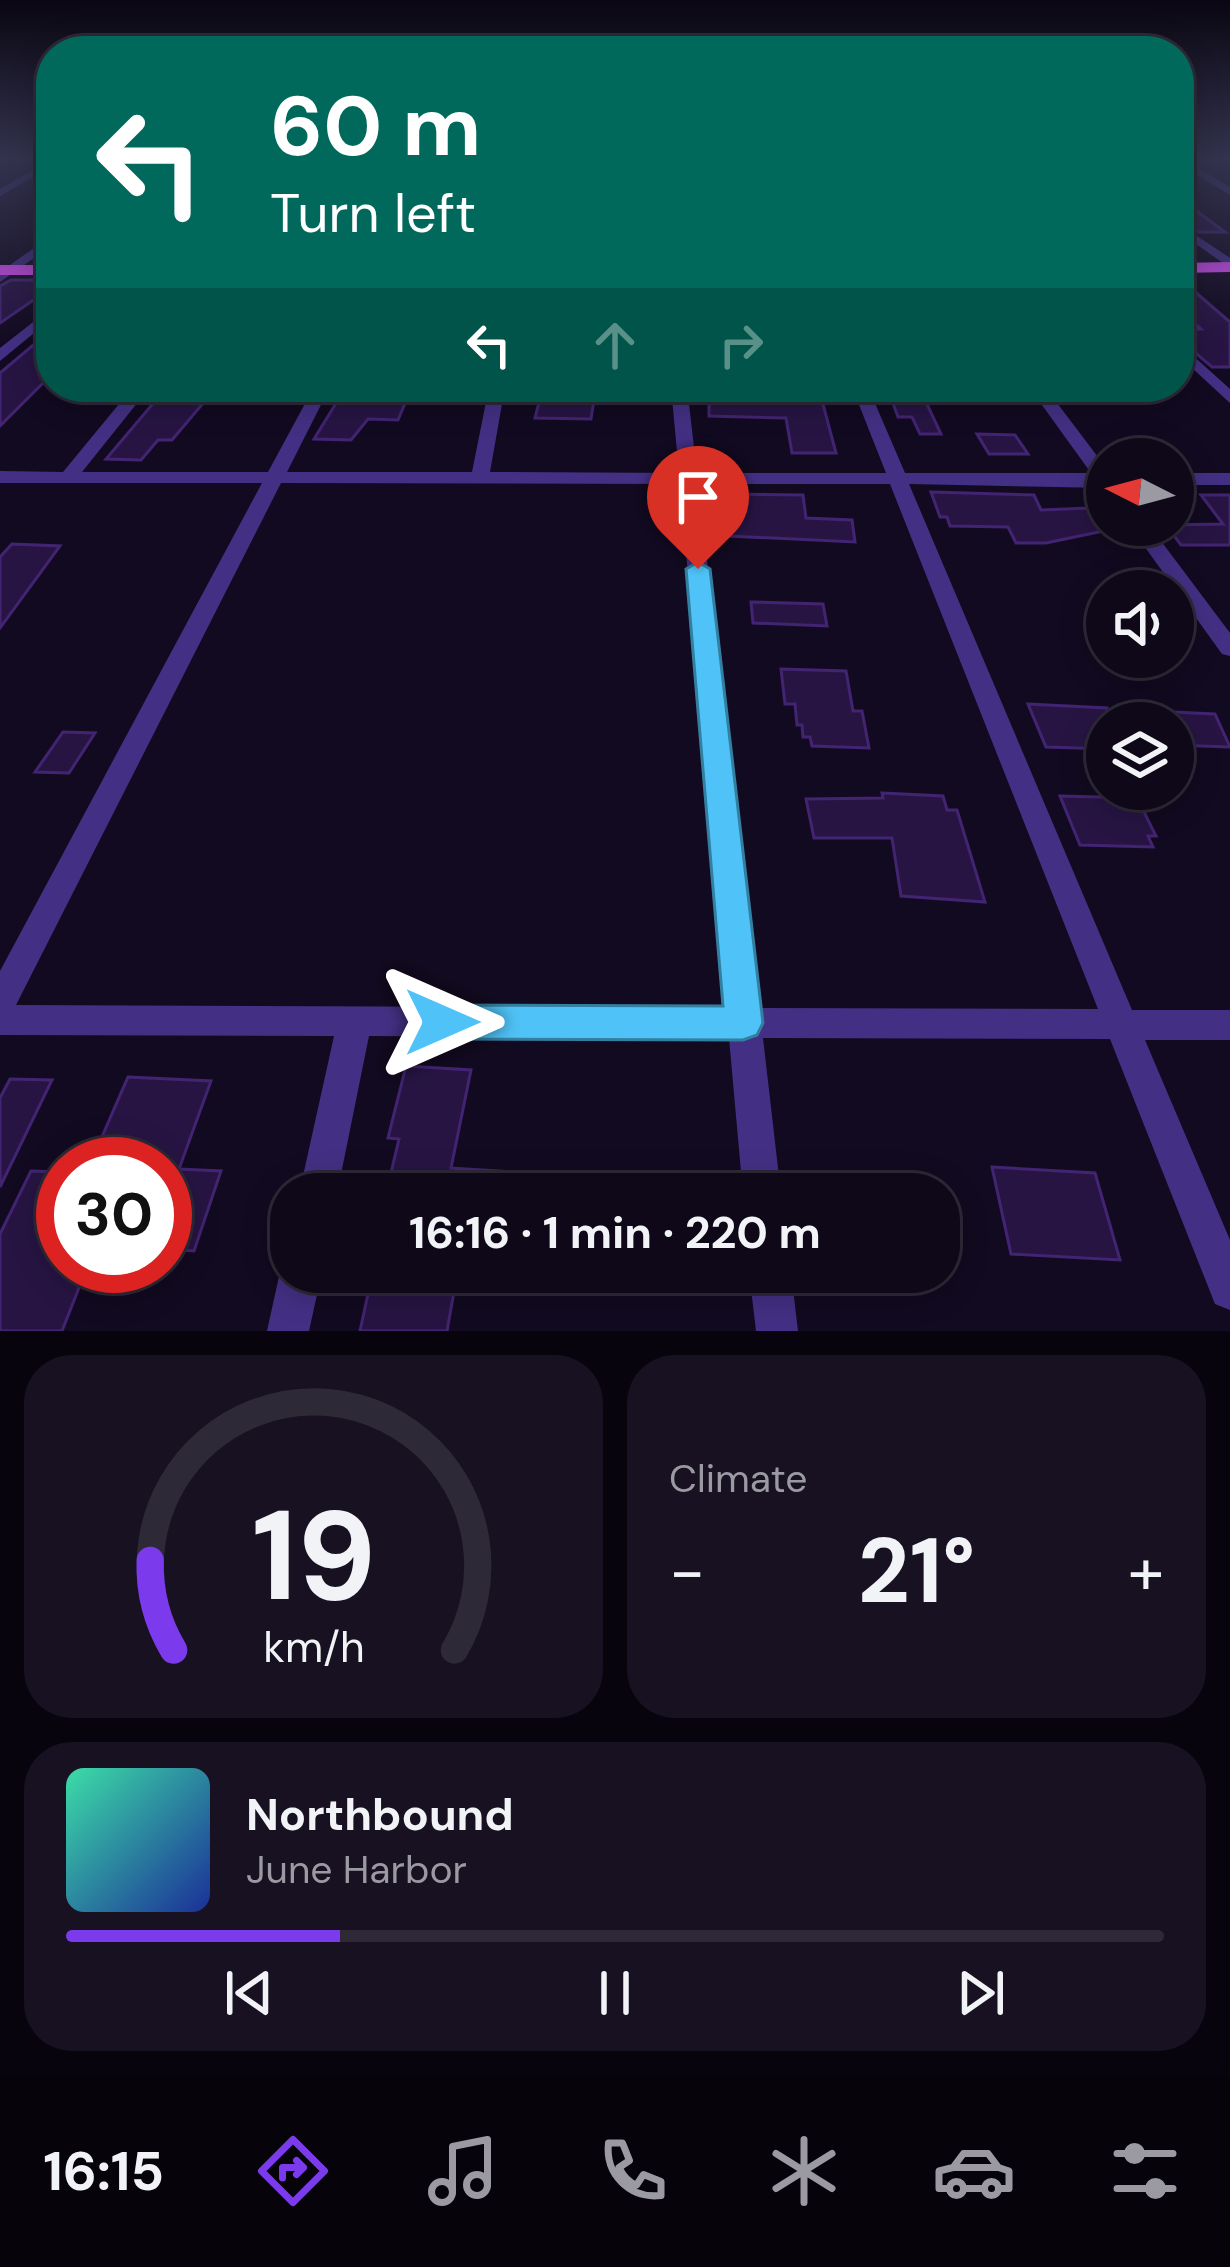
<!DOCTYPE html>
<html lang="en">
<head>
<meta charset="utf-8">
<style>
	:root { --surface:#0e0818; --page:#171121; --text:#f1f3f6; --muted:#9b9aa2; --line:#2e2937; --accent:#7c3aed }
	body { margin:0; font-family:"DM Sans",sans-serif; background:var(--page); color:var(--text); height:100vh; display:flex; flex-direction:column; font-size:45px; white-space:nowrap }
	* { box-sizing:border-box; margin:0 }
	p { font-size:39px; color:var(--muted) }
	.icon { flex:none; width:66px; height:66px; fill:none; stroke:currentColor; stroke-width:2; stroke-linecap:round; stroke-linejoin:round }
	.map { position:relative; height:1331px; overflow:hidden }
	.details { display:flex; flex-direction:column; gap:24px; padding:24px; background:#08040d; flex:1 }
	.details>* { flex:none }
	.guide { position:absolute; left:36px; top:36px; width:1158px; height:366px; border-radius:48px; box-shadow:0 6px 30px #0003,0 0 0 3px var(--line); background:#00695c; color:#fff; overflow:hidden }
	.needle { width:78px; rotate:276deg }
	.controls { position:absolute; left:1086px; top:438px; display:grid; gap:24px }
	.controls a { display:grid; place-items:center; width:108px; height:108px; border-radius:50%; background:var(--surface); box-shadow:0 6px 30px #0003,0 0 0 3px var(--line); font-size:60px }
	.speed { position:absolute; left:36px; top:1137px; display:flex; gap:24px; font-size:60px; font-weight:700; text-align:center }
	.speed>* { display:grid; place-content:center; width:156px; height:156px; border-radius:50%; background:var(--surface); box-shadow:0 6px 30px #0003,0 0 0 3px var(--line); line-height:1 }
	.speed .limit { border:18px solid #d22; background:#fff; color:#111 }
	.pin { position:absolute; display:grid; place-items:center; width:102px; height:102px; color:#fff; margin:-123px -51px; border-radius:50% 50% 50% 0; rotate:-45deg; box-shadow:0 0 12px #0007 }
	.pin .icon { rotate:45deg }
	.me { position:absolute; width:132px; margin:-66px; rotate:90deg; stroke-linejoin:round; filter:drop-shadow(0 0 9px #0008) }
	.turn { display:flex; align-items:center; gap:42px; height:252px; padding:0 36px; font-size:54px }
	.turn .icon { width:156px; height:156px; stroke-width:2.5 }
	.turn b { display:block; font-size:84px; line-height:102px }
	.lanes { display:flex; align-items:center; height:114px; padding:0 36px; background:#0003; justify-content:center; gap:60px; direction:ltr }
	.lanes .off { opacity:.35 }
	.big { font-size:90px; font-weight:700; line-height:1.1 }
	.details .widget { flex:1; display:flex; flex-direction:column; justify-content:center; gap:18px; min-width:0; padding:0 42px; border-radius:48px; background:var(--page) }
	.details .dial { align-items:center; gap:0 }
	.dial svg { height:312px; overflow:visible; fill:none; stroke:var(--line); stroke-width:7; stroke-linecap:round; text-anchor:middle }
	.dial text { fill:var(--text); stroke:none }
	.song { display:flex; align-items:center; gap:36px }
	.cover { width:144px; height:144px; border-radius:18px; background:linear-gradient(135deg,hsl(160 70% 55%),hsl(230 70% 35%)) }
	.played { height:12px; border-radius:6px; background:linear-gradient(90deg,var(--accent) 25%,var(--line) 25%) }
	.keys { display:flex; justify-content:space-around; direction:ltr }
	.heat { display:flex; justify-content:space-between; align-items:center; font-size:66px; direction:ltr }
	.details .tiles { flex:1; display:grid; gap:24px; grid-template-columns:1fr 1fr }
	.widget:last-child { grid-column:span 2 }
	.trip { position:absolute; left:270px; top:1173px; width:690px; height:120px; border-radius:48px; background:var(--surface); box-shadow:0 6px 30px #0003,0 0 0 3px var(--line); font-weight:700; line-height:120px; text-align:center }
	.tab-bar { display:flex; height:192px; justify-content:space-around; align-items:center; background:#06030a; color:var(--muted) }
	.tab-bar .icon { width:84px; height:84px }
	.tab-bar .active { color:var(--accent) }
	.tab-bar b { font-size:54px; color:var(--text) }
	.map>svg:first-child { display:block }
	.building { fill:#271443; stroke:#422472; stroke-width:3 }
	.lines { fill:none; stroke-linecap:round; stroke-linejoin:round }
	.minor { fill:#433084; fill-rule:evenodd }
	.major { fill:#df50ff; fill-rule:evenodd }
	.route { fill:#4fc3f7; stroke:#337fa1; stroke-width:3 }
</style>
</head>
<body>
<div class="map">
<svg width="1230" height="1331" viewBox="0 0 1230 1331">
	<rect width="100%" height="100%" fill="#120a20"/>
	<g class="building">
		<polygon points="1179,198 1225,232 1199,232 1179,220"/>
		<polygon points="1179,278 1230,322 1230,367 1212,367 1179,339 1179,329 1201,329 1179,309"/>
		<polygon points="11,280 51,280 51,288 0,323 0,286"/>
		<polygon points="51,330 51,369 42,378 48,378 0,426 0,373"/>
		<polygon points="346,387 412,387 398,420 368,419 351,440 314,439"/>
		<polygon points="543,387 581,387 579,399 594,400 591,419 535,418"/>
		<polygon points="709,387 806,387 810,400 823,404 836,453 792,453 786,418 709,416"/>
		<polygon points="887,387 919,387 941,434 920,434 912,417 898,417"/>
		<polygon points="156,400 205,401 172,440 158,440 141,460 106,459"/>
		<polygon points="977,434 1015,435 1028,454 989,454"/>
		<polygon points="931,492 1034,495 1041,510 1089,508 1118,528 1046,543 1016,543 1008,527 950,526 947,517 940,517"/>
		<polygon points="721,494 803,495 806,518 852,520 855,542 728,536"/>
		<polygon points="1201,495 1230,495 1230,545 1181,545 1166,525 1223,524"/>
		<polygon points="12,544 60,546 0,628 0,557"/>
		<polygon points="751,602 823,604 827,626 753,623"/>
		<polygon points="781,669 846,671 853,711 862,711 869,748 812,746 810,737 803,737 802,725 797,725 795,704 785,704"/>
		<polygon points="1028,704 1107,708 1107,749 1046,747"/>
		<polygon points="1173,712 1215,714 1230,747 1173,745"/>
		<polygon points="63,732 95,733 69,773 35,772"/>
		<polygon points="882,793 943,796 947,810 957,810 985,902 901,896 892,838 814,838 806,799 883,798"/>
		<polygon points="1060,796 1137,798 1156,836 1148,836 1153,847 1080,845"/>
		<polygon points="406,1066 471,1070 451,1168 513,1172 509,1194 386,1194 399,1139 388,1138"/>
		<polygon points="128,1077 211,1081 179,1169 221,1171 194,1251 165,1249 165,1158 94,1155"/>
		<polygon points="10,1079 52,1080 0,1187 0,1098"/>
		<polygon points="992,1167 1095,1173 1120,1260 1011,1254"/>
		<polygon points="31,1171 63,1172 63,1274 84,1275 62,1331 0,1331 0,1234"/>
		<polygon points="371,1280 455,1286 447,1331 360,1331"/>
	</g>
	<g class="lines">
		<g class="minor">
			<polygon points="51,160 51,167 0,196 0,189"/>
			<polygon points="1186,161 1230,187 1230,195 1179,164"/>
			<polygon points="1179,224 1230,258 1230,268 1179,232"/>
			<polygon points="51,236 51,246 0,282 0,272"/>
			<polygon points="51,308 51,319 0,361 0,348"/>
			<polygon points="1179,343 1230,389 1230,403 1179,356"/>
			<path d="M133,387h17l-68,85h186l46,-85h16l-43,85h185l17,-85h16l-15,85 189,1 -8,-86h16l10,86h189l-34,-86h16l37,86h186l-62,-86h16l62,82v19l-198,-4 223,526h98v30h-85l85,200v70l-15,-6 -105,-265 -347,-1 18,156h-38l-14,-156 -360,-2 -32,158h-38l35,-158 -334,-1v-64l262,-488h-262v-12l63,1zM281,483l399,1 46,524 -710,-3zM698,484h192l208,525 -338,-1z"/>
			<rect x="1173" y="473" width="57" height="12"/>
			<polygon points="1129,525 1149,525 1230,633 1230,656 1222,654"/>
			<polygon points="291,1256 291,1272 322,1272 309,1331 267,1331 280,1272"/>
			<polygon points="749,1272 791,1272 798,1331 756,1331"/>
		</g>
		<g class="major">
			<polygon points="1230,262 1230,272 1179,273 1179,263"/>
			<rect x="0" y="265" width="51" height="10"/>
		</g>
	</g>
	<linearGradient id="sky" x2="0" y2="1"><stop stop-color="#0a0612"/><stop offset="0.46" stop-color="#33334e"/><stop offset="1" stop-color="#33334e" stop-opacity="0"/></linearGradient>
	<rect width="1230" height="345" fill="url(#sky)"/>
	<polygon class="route" points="698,562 710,569 763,1023 757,1035 743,1040 442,1039 428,1034 422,1022 428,1010 442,1005 723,1006 686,569"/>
</svg>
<div class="controls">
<a><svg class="needle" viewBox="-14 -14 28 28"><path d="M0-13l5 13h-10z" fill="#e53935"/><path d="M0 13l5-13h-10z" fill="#9b9aa2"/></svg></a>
<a><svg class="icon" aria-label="sound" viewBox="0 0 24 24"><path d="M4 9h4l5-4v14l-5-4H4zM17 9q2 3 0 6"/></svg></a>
<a><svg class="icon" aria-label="layers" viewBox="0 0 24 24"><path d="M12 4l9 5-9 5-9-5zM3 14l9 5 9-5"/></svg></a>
</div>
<div class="speed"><div class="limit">30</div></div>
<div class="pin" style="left:698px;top:569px;background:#d93025"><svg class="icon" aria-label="arrive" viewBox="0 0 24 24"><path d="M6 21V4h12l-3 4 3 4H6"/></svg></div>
<svg class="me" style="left:442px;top:1022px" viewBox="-20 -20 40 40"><path d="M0-17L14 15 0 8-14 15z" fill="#4fc3f7" stroke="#fff" stroke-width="4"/></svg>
<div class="trip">16:16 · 1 min · 220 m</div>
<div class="guide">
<div class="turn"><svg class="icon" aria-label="left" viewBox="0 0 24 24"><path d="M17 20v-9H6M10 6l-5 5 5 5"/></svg><div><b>60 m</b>Turn left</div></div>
<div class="lanes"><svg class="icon" aria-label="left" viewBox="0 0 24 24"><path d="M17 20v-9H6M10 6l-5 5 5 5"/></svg><svg class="icon off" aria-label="ahead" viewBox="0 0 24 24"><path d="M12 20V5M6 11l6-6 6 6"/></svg><svg class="icon off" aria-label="right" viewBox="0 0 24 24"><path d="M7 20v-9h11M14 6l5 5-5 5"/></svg></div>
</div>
</div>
<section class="details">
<div class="tiles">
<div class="widget dial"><svg viewBox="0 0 100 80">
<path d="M14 69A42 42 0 1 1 86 69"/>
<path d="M14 69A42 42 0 0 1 8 46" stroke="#7c3aed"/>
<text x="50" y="56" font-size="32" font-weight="700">19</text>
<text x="50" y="72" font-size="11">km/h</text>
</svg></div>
<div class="widget"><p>Climate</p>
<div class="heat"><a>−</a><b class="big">21°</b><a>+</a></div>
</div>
<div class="widget">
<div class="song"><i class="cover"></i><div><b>Northbound</b><p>June Harbor</p></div></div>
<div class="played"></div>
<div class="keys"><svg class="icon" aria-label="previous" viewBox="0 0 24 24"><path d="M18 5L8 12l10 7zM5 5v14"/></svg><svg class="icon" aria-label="pause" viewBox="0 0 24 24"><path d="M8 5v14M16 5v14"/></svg><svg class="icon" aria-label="next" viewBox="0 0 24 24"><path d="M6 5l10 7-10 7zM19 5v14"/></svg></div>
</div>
</div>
</section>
<nav class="tab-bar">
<b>16:15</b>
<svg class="icon active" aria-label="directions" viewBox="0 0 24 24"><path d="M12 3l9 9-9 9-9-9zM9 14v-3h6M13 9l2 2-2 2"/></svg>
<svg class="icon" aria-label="music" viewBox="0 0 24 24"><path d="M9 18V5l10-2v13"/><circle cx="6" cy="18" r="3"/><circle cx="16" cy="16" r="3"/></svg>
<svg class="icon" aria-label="phone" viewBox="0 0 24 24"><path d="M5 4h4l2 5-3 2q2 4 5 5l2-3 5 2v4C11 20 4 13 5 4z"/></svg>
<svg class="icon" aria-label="climate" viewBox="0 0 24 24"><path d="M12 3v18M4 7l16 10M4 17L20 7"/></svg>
<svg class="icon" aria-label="car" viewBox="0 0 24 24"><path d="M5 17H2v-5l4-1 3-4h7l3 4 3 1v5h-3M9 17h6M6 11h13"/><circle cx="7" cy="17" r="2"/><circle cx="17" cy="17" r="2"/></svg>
<svg class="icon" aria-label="filters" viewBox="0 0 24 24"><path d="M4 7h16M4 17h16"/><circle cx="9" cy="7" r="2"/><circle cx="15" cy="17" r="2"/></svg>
</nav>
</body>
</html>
